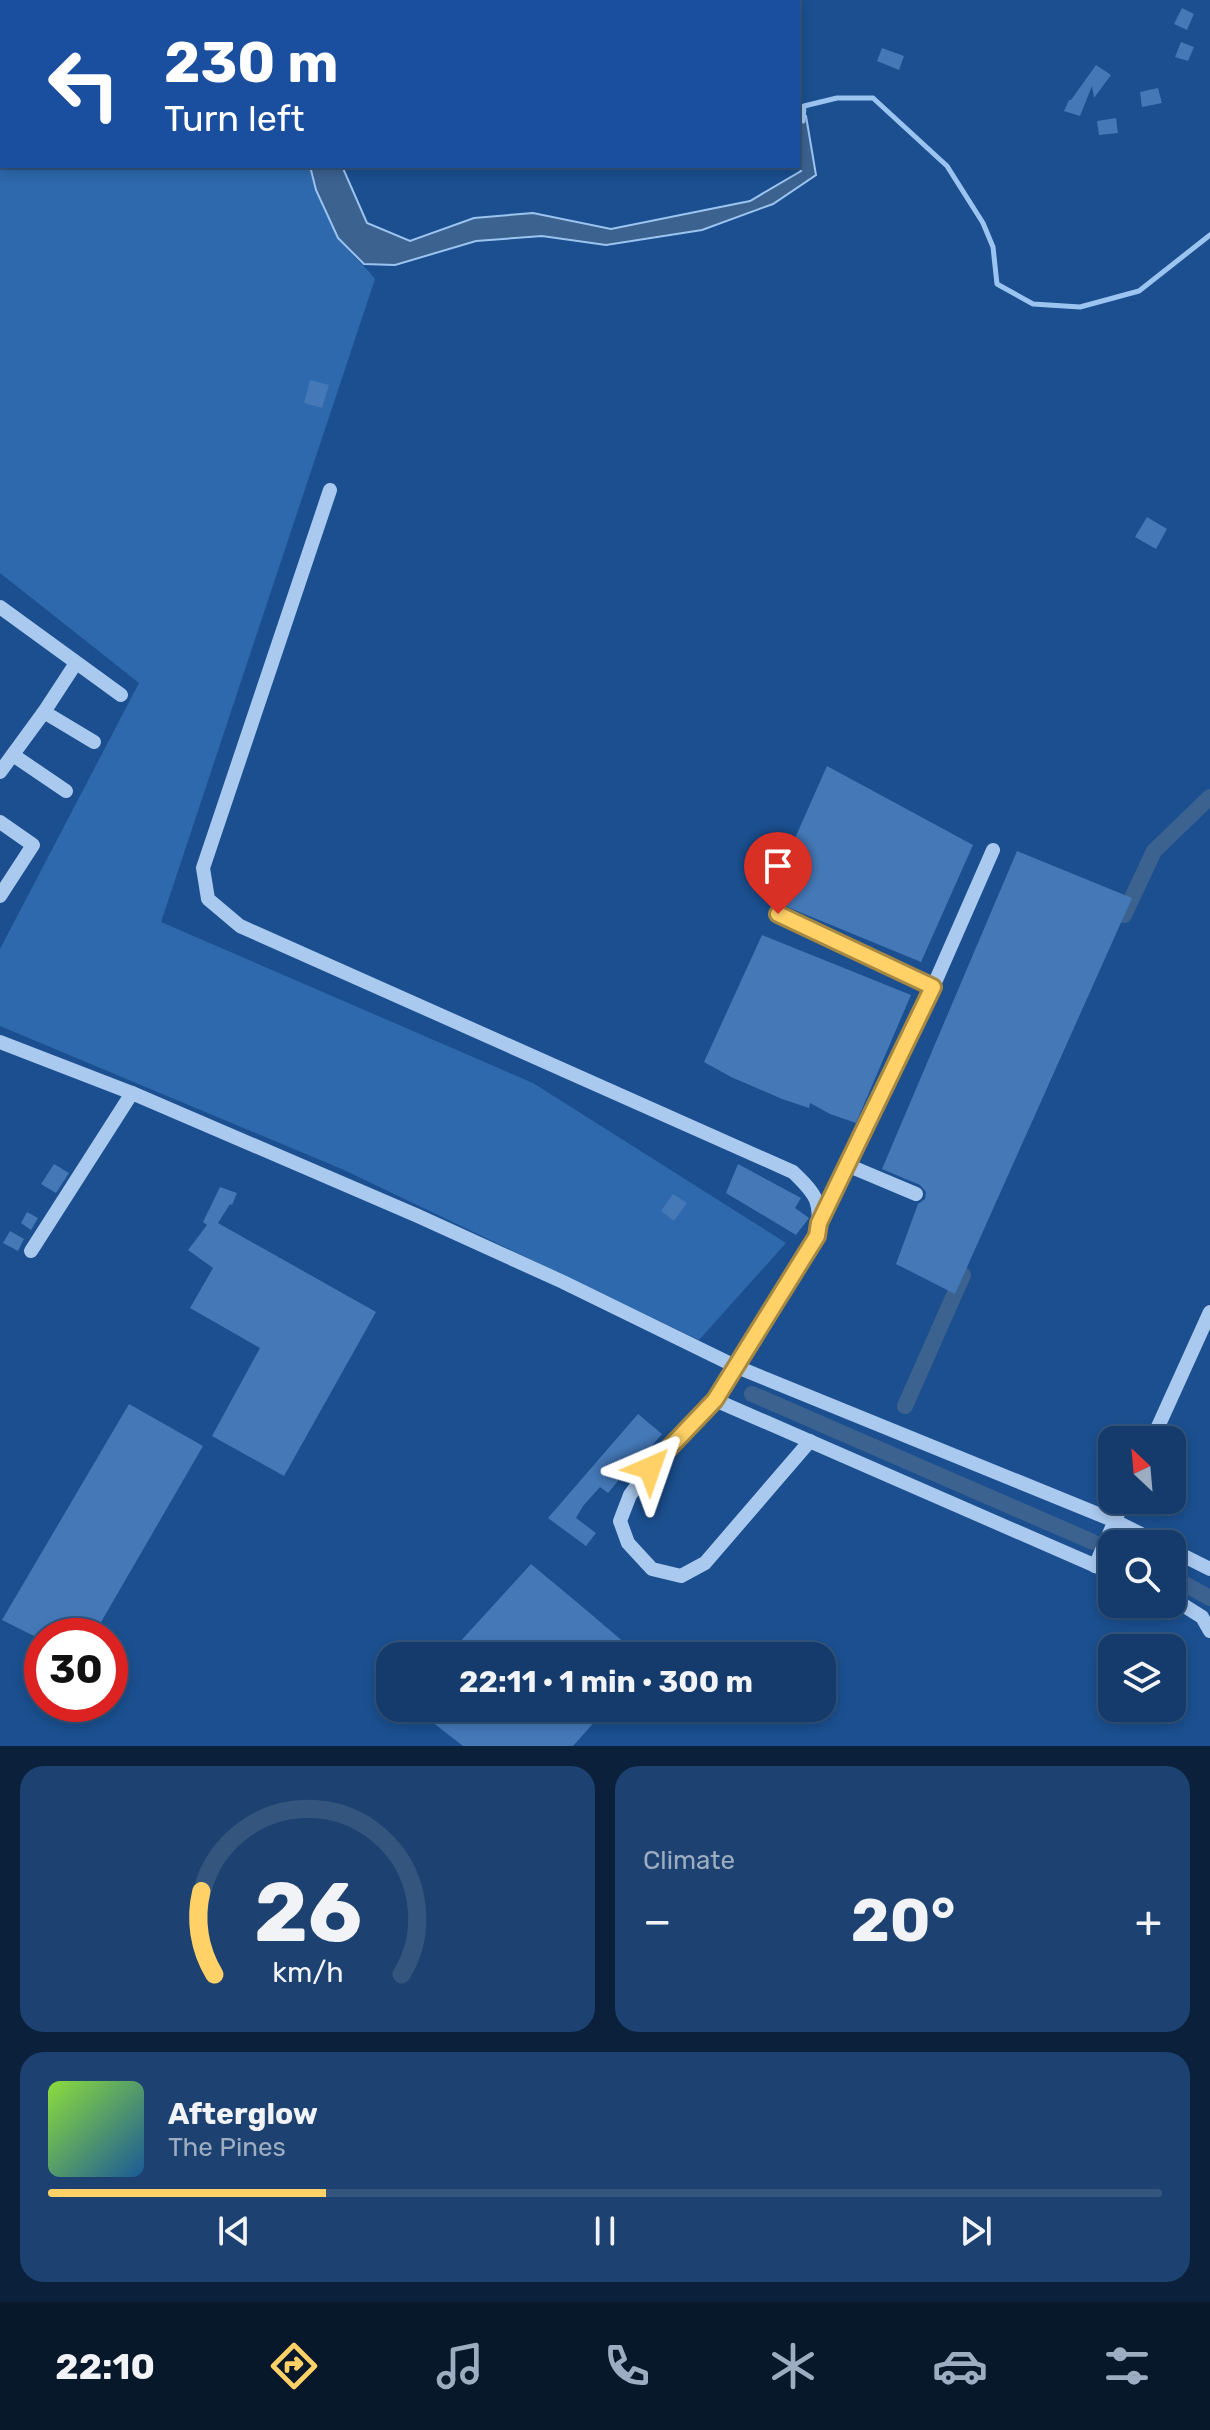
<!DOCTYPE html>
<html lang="en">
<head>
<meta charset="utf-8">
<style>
	:root { --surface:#143b6b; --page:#1d4271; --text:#f1f3f6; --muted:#9dadc1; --line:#33557e; --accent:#ffd166 }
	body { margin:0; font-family:Rubik,sans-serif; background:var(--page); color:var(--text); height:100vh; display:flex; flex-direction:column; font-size:30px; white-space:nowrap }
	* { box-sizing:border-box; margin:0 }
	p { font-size:26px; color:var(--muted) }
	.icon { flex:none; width:44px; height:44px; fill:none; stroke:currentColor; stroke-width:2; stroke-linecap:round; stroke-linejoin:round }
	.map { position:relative; height:1746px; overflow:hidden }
	.sheet { display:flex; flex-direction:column; gap:20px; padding:20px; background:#0b203b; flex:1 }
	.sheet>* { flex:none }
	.guide { position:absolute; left:0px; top:0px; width:800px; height:168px; box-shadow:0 4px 12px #0003,0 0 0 2px var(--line); background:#1a4fa0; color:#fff; overflow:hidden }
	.needle { width:52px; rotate:334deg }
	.controls { position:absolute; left:1098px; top:1426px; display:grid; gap:16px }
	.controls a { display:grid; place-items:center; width:88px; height:88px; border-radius:16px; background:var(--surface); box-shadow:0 4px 12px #0003,0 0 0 2px var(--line); font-size:40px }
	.speed { position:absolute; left:24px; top:1618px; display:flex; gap:16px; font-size:40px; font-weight:700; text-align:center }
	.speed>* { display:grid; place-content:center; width:104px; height:104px; border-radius:50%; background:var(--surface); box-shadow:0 4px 12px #0003,0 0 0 2px var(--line); line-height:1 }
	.speed .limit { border:12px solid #d22; background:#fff; color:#111 }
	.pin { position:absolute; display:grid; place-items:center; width:68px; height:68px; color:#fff; margin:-82px -34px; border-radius:50% 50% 50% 0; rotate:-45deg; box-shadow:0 0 8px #0007 }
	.pin .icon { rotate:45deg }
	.me { position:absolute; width:88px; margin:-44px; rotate:43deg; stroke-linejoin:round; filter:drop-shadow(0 0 6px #0008) }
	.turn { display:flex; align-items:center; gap:28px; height:168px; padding:0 32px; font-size:36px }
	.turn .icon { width:104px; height:104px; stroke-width:2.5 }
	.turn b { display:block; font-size:56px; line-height:68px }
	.big { font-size:60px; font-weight:700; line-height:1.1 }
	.sheet .widget { flex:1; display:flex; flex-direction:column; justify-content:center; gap:12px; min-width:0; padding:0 28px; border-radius:24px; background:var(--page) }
	.sheet .dial { align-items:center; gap:0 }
	.dial svg { height:208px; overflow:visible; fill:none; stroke:var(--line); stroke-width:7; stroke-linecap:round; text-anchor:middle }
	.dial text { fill:var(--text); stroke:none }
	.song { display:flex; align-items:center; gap:24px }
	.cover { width:96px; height:96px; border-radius:12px; background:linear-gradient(135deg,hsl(90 70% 55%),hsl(210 70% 35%)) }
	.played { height:8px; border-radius:4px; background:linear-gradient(90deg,var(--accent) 25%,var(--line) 25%) }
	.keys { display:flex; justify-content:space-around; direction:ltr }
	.heat { display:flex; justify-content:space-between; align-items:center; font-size:44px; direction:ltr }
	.sheet .tiles { flex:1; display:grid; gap:20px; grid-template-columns:1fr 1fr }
	.widget:last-child { grid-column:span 2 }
	.trip { position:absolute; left:376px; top:1642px; width:460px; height:80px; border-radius:24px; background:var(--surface); box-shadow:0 4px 12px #0003,0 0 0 2px var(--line); font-weight:700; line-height:80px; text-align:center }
	.tabs { display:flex; height:128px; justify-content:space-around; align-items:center; background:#08182b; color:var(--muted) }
	.tabs .icon { width:56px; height:56px }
	.tabs .current { color:var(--accent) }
	.tabs b { font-size:36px; color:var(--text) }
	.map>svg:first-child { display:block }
	.green { fill:#2e69ad }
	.water { fill:#3c6290; stroke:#9cc4f0; stroke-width:2 }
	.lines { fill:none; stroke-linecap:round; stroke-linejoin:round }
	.stream { stroke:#9cc4f0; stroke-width:5 }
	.canal { stroke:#3c6290; stroke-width:16 }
	.building { fill:#4478b7 }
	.minor { stroke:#a9c9ee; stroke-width:14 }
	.route-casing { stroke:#a68842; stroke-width:20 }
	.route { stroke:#ffd166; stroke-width:14 }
</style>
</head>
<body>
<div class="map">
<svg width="1210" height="1746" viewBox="0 0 1210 1746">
	<rect width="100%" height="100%" fill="#1b4f8f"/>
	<path class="green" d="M0,0h283l1,2h-282v164h308c6,24 15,49 28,70 9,16 26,28 37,43l-214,643 372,161 253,160 -87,97 -355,-170 -344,-144v-77l139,-266 -139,-110z"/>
	<polygon class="water" points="806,116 816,175 773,204 702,230 606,245 542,236 476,241 395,265 364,264 338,238 316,190 310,166 342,166 367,223 410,241 474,218 533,213 611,229 750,201 801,171 798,162 798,117"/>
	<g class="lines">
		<polyline class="stream" points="803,121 804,106 837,98 873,98 947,166 983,223 993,247 997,284 1033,304 1080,307 1139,291 1210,235"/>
		<g class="canal">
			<polyline points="1124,915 1154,851 1210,797"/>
			<polyline points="752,1394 1093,1542"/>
			<polyline points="905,1406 963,1275"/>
			<polyline points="1172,1577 1210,1598"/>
		</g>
	</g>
	<g class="building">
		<polygon points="1182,8 1194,14 1187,30 1174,24"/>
		<polygon points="1181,42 1194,47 1188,61 1175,57"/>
		<polygon points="882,48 904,56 899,70 877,61"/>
		<polygon points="1096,65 1111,75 1094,98 1092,86 1080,116 1064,111 1069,100 1071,100"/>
		<polygon points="1158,88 1162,103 1142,107 1140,92"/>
		<polygon points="1116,118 1118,133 1099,135 1097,121"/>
		<polygon points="310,380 329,385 322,408 304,403"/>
		<polygon points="1147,517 1167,529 1156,549 1135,537"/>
		<polygon points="827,766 973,845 921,962 768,899"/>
		<polygon points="1017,851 1132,898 955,1294 896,1264 918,1204 925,1199 926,1192 920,1185 882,1169"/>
		<polygon points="762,935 911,995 856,1123 830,1114 810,1103 809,1108 782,1099 731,1077 704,1062"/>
		<polygon points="54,1164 69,1173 56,1193 41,1184"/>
		<polygon points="738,1164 801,1198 795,1208 809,1218 796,1235 726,1193"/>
		<polygon points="220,1187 237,1193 232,1205 230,1204 218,1223 376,1312 284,1476 212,1436 260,1348 190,1308 213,1268 188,1250 207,1225 203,1222"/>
		<polygon points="673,1194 687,1203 674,1221 661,1211"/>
		<polygon points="27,1212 38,1218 31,1230 21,1223"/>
		<polygon points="10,1231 24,1239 18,1251 3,1243"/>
		<polygon points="129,1404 203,1446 93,1636 42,1636 42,1640 2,1620"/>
		<polygon points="638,1414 662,1434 640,1460 637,1458 608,1493 600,1487 583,1506 576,1518 596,1533 586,1546 548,1518"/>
		<polygon points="531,1564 585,1609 640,1656 447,1656"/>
		<polygon points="414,1708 607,1708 573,1746 463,1746"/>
	</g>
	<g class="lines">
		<g class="minor">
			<path d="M330,490l-127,378 5,31 32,27 553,246c24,23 29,30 24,64l-102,164 -65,68 -20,27 -10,26 8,22 24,26 29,7 24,-13 105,-122"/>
			<polyline points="0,607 121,695"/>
			<polyline points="44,712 94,742"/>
			<polyline points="13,755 66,791"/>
			<polyline points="0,772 44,712 76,663"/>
			<polyline points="0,822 33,845 0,896"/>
			<polyline points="778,914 933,987"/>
			<polyline points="0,1042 132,1093 418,1216 563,1282 737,1367 1115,1521 1161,1544"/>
			<polyline points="847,1165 916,1194"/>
			<polyline points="819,1223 933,987 993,850"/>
			<polyline points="31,1251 132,1093"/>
			<polyline points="715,1400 1112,1573"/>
			<polyline points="1152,1440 1210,1312"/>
			<polyline points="1172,1550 1210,1569"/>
			<polyline points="1095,1566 1124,1500"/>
			<polyline points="1172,1598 1202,1617 1210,1631"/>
		</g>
	</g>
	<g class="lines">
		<defs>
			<polyline id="route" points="650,1468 715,1400 817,1236 819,1223 933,987 778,914"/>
		</defs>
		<use href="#route" class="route-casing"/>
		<use href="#route" class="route"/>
	</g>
</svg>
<div class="controls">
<a><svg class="needle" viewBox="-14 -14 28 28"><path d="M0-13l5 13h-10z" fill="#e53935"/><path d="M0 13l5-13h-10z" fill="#9dadc1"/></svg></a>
<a><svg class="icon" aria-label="search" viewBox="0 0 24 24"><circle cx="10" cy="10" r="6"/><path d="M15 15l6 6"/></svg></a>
<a><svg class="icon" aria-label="layers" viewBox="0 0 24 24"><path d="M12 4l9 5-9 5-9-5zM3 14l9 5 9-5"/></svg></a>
</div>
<div class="speed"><div class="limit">30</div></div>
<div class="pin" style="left:778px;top:914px;background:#d93025"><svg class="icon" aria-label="arrive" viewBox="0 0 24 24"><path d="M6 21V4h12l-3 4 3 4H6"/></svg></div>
<svg class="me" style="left:650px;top:1468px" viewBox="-20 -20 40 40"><path d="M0-17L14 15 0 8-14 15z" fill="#ffd166" stroke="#fff" stroke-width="4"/></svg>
<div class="trip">22:11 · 1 min · 300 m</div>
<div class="guide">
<div class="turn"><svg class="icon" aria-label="left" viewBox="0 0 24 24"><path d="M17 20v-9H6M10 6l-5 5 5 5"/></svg><div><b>230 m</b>Turn left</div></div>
</div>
</div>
<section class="sheet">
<div class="tiles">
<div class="widget dial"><svg viewBox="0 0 100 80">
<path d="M14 69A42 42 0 1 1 86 69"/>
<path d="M14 69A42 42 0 0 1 9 37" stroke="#ffd166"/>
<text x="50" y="56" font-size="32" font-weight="700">26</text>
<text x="50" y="72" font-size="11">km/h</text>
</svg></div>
<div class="widget"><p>Climate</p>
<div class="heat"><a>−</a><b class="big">20°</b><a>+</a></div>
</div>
<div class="widget">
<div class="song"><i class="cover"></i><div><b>Afterglow</b><p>The Pines</p></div></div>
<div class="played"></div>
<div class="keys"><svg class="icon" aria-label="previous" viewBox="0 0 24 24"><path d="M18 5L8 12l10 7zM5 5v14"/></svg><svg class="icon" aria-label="pause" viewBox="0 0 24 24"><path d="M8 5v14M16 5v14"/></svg><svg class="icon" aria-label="next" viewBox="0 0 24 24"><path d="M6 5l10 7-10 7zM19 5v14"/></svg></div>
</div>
</div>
</section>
<nav class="tabs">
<b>22:10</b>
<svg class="icon current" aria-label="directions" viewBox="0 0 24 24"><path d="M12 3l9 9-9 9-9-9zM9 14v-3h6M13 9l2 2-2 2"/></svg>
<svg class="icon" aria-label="music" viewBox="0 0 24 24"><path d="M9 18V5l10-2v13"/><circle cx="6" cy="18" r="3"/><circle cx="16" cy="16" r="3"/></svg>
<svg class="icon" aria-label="phone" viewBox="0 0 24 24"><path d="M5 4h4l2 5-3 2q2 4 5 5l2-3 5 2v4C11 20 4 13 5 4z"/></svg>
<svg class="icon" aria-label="climate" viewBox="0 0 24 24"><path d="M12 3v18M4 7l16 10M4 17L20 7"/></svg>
<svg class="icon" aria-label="car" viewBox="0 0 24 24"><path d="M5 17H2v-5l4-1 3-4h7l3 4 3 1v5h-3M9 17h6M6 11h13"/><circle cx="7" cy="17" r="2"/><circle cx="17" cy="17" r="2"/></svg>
<svg class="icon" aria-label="filters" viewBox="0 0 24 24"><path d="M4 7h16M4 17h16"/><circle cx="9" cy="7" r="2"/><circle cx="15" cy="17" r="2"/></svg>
</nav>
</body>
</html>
